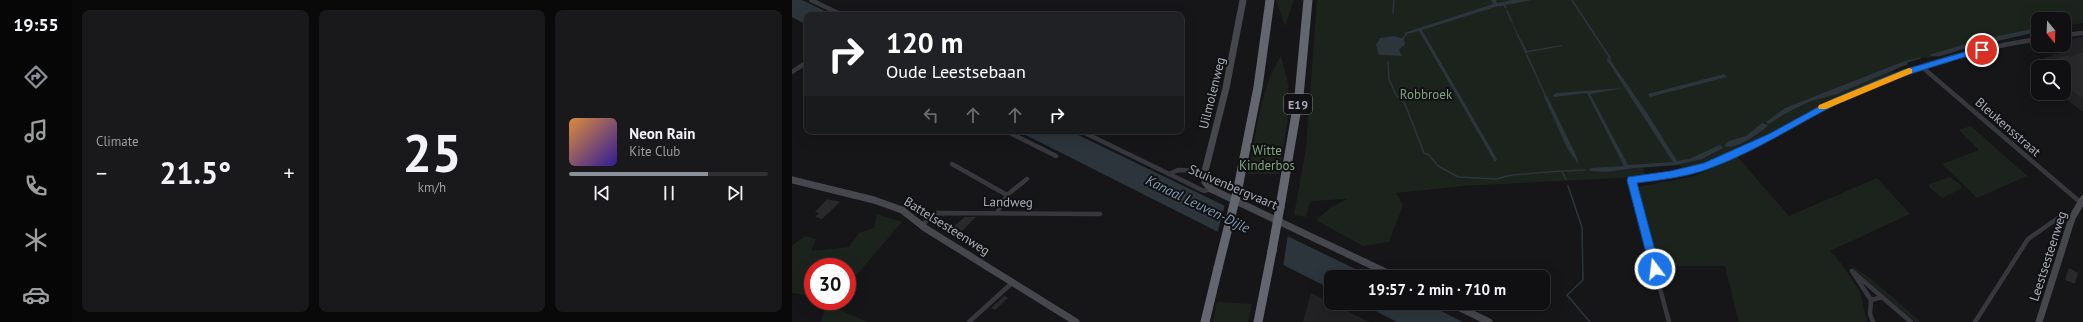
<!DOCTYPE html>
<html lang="en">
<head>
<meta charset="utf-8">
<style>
	:root { --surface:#101012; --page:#19191b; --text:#f1f3f6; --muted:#9c9d9f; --line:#303032; --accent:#8c9099 }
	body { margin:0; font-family:"PT Sans",sans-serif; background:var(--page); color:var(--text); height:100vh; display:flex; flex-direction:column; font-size:15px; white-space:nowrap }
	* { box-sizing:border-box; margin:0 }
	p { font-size:13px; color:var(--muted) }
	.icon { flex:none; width:22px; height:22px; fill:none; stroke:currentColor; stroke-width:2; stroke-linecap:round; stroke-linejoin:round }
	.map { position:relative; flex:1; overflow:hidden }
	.panel { display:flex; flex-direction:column; gap:10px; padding:10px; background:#09090a; width:720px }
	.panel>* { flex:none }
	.banner { position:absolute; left:12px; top:12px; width:380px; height:122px; border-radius:8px; box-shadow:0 4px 16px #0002,0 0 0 1px var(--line); background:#202124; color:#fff; overflow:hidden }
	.needle { width:26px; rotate:161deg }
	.tools { position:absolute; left:1239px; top:12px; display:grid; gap:8px }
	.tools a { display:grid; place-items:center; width:40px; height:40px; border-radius:8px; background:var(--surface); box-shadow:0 4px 16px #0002,0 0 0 1px var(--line); font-size:20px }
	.speed { position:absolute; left:12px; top:258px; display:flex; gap:8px; font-size:20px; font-weight:700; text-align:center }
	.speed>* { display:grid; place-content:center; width:52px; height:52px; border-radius:50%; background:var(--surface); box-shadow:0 4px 16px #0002,0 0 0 1px var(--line); line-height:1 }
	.speed .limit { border:6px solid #d22; background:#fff; color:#111 }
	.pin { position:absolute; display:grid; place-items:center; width:34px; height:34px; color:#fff; margin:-17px; border:2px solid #fff; border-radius:50%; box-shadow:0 1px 4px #0007 }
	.me { position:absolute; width:44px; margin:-22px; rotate:345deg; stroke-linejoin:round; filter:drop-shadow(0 0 3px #0008) }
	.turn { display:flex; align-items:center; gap:14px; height:84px; padding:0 16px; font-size:18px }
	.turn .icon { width:52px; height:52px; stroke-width:2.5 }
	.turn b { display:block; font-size:28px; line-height:34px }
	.lanes { display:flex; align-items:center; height:38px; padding:0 16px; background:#0003; justify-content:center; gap:20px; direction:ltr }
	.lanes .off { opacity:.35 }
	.big { font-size:30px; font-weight:700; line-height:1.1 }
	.panel .tile { flex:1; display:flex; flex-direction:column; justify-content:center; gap:6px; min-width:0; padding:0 14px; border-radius:8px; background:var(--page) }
	.panel .dial { align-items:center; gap:0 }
	.dial b { font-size:52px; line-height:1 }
	.song { display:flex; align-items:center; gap:12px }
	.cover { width:48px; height:48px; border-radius:6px; background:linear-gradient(135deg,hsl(30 70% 55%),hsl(250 70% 35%)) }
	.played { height:4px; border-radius:2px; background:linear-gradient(90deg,var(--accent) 70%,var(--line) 70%) }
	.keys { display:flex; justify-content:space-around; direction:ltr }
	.heat { display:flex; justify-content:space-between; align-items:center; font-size:22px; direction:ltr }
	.panel .tiles { flex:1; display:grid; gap:10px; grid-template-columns:repeat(3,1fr) }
	.trip { position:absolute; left:532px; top:270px; width:226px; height:40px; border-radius:8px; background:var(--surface); box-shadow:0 4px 16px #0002,0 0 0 1px var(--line); font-weight:700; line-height:40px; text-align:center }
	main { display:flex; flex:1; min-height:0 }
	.dock { display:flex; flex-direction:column; width:72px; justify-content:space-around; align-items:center; background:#060607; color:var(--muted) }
	.dock .icon { width:28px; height:28px }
	.dock .selected { color:var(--accent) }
	.dock b { font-size:18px; color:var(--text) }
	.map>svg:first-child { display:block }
	.built { fill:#222225 }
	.green { fill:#1c231d }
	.water { fill:#2c353c }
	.pier { fill:#161618 }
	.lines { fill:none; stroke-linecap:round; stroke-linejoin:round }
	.stream { stroke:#2c353c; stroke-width:1.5 }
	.building { fill:#29292c }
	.street { stroke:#37383d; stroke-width:4.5 }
	.secondary { stroke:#45474d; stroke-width:7 }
	.highway { stroke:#63666e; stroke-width:9 }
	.highway-bridge { stroke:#63666e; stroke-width:9 }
	.route { fill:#1a73e8; stroke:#114b97 }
	.slow { fill:#f59e0b }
	.labels { text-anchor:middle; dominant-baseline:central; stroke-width:4; stroke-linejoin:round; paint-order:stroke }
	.shield { fill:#111113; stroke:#7b7e86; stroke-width:1 }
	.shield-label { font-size:12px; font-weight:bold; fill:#a8adb8 }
	.street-label { font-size:13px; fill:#a8adb8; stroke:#111113 }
	.park-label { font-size:13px; fill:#7fa381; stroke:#111113 }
	.water-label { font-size:14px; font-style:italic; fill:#7f9bb3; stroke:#111113 }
</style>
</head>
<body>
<main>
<nav class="dock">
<b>19:55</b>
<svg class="icon selected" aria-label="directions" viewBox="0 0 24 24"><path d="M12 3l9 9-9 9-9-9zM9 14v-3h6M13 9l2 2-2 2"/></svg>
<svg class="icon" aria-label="music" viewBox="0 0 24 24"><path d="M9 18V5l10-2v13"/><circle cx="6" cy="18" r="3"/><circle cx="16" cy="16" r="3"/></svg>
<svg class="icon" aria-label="phone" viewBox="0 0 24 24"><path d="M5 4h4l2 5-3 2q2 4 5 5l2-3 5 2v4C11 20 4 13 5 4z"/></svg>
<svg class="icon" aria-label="climate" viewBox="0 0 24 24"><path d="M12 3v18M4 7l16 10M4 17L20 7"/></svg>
<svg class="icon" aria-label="car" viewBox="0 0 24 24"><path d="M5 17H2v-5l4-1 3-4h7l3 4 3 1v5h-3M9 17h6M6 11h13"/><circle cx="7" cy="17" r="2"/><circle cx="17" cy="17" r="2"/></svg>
</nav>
<section class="panel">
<div class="tiles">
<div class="tile"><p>Climate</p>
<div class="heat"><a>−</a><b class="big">21.5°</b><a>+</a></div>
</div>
<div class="tile dial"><b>25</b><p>km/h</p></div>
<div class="tile">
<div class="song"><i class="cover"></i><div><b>Neon Rain</b><p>Kite Club</p></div></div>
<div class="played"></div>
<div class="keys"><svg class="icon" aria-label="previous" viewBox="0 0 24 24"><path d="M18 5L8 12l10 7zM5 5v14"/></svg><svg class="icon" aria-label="pause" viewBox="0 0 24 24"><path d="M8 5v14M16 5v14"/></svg><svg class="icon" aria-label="next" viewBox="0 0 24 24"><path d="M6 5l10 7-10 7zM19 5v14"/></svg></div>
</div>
</div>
</section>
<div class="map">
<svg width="1291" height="322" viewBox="0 0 1291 322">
	<rect width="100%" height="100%" fill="#161618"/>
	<g class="built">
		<polygon points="1291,37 1291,112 1266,93 1272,93 1272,67 1246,68 1239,63 1270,52 1263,45 1272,45 1272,40"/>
		<polygon points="519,293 577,322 511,322"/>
	</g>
	<g class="green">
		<polygon points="485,0 502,0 493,26 485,3"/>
		<polygon points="525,0 1291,0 1291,23 1272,26 1272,19 1246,19 1246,31 1155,54 1136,58 1130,57 1099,70 1103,75 1013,114 988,129 912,163 891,169 887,165 851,168 853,176 846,177 670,186 604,193 611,205 597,242 571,246 524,220 538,208 555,199 519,201 519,199 514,217 502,215 514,149"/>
		<path d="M489,56l7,27 1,28 -10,63h-31c8,-36 12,-87 33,-118z"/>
		<polygon points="1179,126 1235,176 1185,198 1150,164 1187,150 1167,130"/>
		<polygon points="944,155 997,216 1085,178 1118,214 1038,251 1049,263 1068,292 1075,322 947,322 933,266 868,266 846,187 903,176 943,158 942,156"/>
		<polygon points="1158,177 1169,185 1169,189 1150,198 1137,187 1137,184"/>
		<polygon points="85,214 110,222 55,286 55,267 21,267 21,296 0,293 0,246 13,236 24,239 19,251 57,247 67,233 82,228"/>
		<polygon points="1055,263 1078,278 1129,322 1123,322"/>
		<polygon points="35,301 44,301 40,306 75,322 29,322"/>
		<polygon points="425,302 460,304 456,322 421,322"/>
	</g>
	<g class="water">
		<polygon points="0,0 10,0 41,15 15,15 15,25 0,17"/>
		<polygon points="699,0 704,0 705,3 720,0 740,0 703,7 630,30 705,159 703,162 627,31 614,34 612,33 701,4"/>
		<polygon points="719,21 735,51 770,45 770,46 733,53"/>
		<path d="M1246,28v3c-26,8 -53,11 -79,19 -8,3 -22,9 -30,5l50,-15z"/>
		<polygon points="602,36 612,39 613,44 607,50 610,56 587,55 584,45 588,38"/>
		<polygon points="816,57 855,113 885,161 897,159 928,145 931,148 910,159 884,165 843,168 813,172 798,171 797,169 800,168 832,166 795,93 762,97 761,95 765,93 832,88 798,94 836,165 881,162 815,60"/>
		<polygon points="1113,61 1116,64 1045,94 1019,101 994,113 977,124 974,122 993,108"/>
		<polygon points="932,74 935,77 858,97 856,94"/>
		<polygon points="752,96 755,96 783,153 787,165 775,148"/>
		<path d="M970,123l6,2c-7,8 -34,26 -44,21l5,-5 17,-5z"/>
		<polygon points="226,131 278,131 580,277 539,277 539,289"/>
		<polygon points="568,303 633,303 671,322 605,322"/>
	</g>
	<polygon class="pier" points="433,204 496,234 491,267 425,234"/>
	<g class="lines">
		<g class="stream">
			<polyline points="780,0 818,58"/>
			<polyline points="712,5 714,8"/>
			<polyline points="715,11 720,22"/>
			<polyline points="601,13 602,0"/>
			<polyline points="610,39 615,34"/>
			<polyline points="734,53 754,97"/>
			<polyline points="596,62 597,79 604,95 613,104 632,153 637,155 646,166 666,177 704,179 720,175 770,171 774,180"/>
			<polyline points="1113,62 1128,58"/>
			<polyline points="771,171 793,170"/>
			<polyline points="776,186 790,227 791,280 775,295 798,322"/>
		</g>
	</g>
	<g class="building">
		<polygon points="1291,52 1291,99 1272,84 1272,67 1242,67 1275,55 1278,57"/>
		<polygon points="35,199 48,202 30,219 23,217 27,213 23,212"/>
		<polygon points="173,217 184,217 170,231 162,226"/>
		<polygon points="1277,268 1286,273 1283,284 1273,280"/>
		<polygon points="212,296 216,298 203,310 199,308"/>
	</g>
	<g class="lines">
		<g class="street">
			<polyline points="19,0 50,15"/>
			<polyline points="1272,35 1291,33"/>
			<polyline points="1130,67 1288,202"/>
			<polyline points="0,72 15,62"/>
			<polyline points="214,131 264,156"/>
			<polyline points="289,131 412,191 419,189"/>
			<polyline points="160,164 215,195 205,213"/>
			<polyline points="377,174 386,170 413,171"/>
			<polyline points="215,195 235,179"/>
			<polyline points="129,225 145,213 308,214"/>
			<polyline points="1090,297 1079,300 1060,271 1119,322"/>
			<polyline points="1079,300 1078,314 1081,322"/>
			<polyline points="177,322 221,282"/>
			<path d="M877,322l-38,-142c53,-7 94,-18 141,-43 18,-9 34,-22 52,-31 67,-33 141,-56 214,-67"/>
			<polyline points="1183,322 1236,239 1269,216 1273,215 1280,218"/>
		</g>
		<g class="secondary">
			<polyline points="451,0 434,88 412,175 413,182 419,189 604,277"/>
			<polyline points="0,180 82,200 110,210 133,228 284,322"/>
			<polyline points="658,303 697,322"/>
			<polyline points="1247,322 1280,218 1291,199"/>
		</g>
		<g class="highway">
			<polyline points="446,188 466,87 478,0"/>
			<polyline points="488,207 507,96 516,0"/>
			<polyline points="413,322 426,268"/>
			<polyline points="466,322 480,251"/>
		</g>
		<g class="highway-bridge">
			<polyline points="480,251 488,207"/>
			<polyline points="426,268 446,188"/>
		</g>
	</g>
	<path class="route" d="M1190,47l4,3 -1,1c-50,15 -100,29 -146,52 -44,22 -84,49 -131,66 -22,8 -48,11 -71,14l23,86 -5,4 -4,-1 -24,-92 1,-3 43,-6 33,-8 65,-29 64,-35 70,-29z"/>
	<polygon class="slow" points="1117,68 1120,69 1120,73 1034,109 1027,109 1026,107 1027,105"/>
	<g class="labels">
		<rect class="shield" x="492" y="94" width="28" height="20" rx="3"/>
		<g class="shield-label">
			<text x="506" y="104">E19</text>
		</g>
		<g class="street-label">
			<text transform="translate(420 93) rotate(-76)">Uilmolenweg</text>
			<text transform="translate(1216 127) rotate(41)">Bleukensstraat</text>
			<text transform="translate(441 187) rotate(23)">Stuivenbergvaart</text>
			<text transform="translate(216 202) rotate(1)">Landweg</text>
			<text transform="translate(155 226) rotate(32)">Battelsesteenweg</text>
			<text transform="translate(1256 256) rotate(-72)">Leestsesteenweg</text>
		</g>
		<g class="park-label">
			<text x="634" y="94">Robbroek</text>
			<text x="475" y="150">Witte<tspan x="475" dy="15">Kinderbos</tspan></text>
		</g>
		<g class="water-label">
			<text transform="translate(406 204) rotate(26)">Kanaal Leuven-Dijle</text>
		</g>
	</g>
</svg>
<div class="tools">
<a><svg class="needle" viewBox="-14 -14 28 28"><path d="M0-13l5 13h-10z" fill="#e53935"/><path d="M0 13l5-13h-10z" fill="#9c9d9f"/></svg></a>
<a><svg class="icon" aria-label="search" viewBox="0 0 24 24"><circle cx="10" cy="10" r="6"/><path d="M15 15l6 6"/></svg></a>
</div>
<div class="speed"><div class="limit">30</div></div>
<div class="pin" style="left:1190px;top:50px;background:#d93025"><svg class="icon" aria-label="arrive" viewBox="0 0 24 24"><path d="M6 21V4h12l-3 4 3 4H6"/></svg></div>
<svg class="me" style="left:863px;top:269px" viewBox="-20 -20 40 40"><circle r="17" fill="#1a73e8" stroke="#fff" stroke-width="3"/><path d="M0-11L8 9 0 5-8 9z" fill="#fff"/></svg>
<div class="trip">19:57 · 2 min · 710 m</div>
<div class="banner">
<div class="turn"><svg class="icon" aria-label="right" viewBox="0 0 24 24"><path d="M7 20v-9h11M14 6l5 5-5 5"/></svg><div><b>120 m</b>Oude Leestsebaan</div></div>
<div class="lanes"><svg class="icon off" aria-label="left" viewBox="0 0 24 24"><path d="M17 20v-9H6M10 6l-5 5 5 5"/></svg><svg class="icon off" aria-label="ahead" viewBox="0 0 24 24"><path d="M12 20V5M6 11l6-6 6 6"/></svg><svg class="icon off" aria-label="ahead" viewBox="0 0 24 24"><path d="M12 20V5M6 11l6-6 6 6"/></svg><svg class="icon" aria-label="right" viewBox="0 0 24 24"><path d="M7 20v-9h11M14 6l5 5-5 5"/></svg></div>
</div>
</div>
</main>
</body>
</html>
